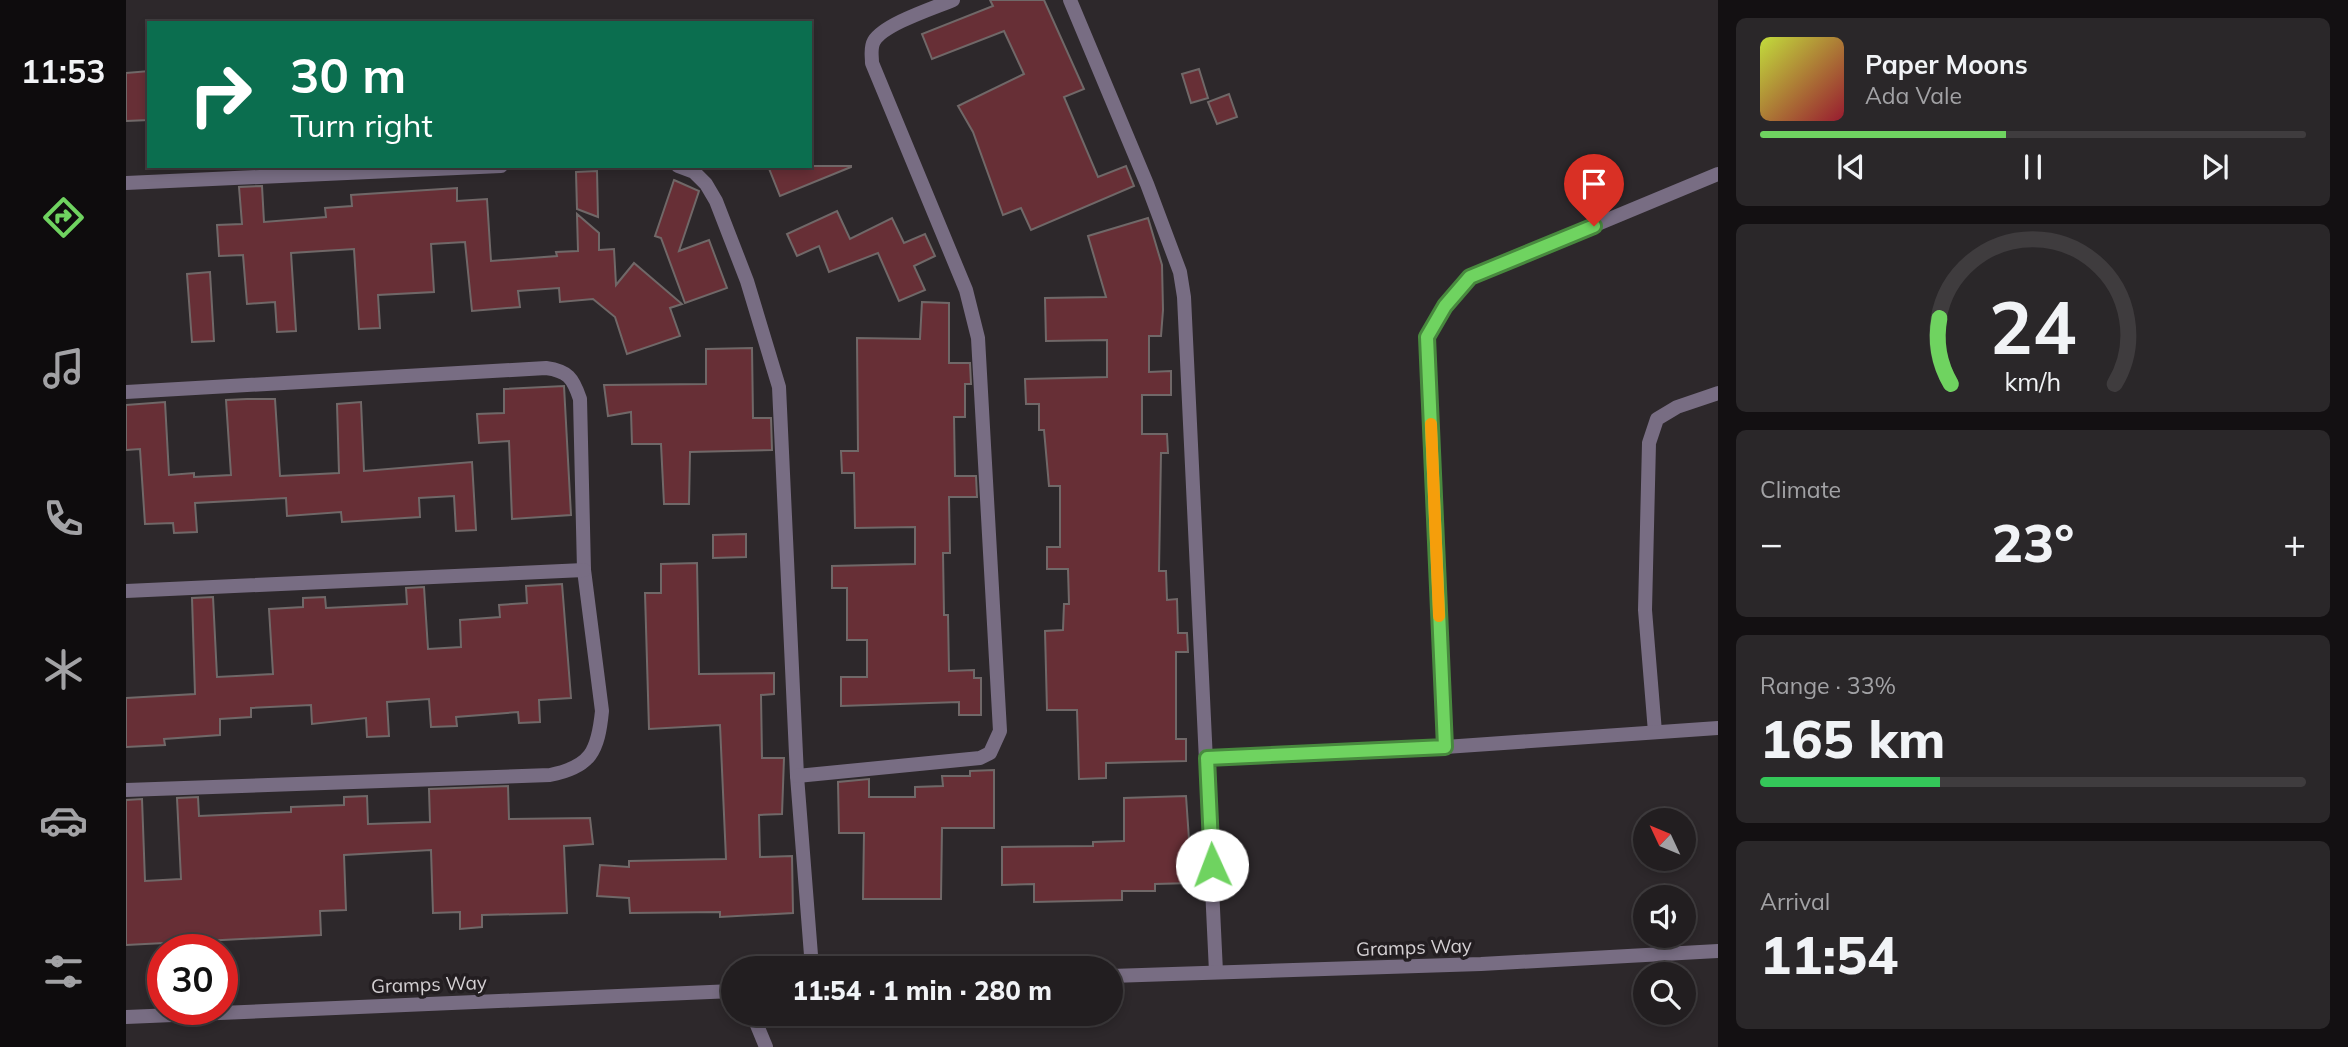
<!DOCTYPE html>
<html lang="en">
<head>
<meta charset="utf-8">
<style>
	:root { --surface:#221e20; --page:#2a2729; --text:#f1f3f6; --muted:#a2a2a5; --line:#3f3c3e; --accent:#6fd360 }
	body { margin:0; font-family:Mulish,sans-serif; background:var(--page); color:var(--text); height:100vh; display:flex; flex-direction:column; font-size:26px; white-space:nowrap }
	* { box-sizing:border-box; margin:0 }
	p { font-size:23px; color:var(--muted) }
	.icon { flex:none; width:38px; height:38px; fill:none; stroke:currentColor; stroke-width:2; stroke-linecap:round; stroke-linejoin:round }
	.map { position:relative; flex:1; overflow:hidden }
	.side { display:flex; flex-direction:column; gap:18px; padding:18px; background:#131012; width:630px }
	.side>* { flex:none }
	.top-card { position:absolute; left:21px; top:21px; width:665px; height:147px; border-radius:0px; box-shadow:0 4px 10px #0003,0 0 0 2px var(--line); background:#0b6e4f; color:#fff; overflow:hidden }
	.needle { width:46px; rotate:314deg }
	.controls { position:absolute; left:1507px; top:808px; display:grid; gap:14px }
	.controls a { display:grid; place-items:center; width:63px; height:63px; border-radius:50%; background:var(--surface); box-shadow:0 4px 10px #0003,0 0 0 2px var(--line); font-size:35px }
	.speed { position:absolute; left:21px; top:934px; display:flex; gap:14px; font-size:35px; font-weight:700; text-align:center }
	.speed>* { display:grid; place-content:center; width:91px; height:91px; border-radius:50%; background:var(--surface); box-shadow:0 4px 10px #0003,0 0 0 2px var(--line); line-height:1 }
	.speed .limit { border:10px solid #d22; background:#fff; color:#111 }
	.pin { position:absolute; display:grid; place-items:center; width:60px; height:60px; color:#fff; margin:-72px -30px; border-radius:50% 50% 50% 0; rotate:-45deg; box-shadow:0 0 7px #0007 }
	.pin .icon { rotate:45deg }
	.me { position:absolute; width:77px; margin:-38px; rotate:358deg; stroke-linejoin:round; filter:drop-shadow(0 0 5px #0008) }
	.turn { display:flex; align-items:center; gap:24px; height:147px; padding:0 28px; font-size:32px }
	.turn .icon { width:91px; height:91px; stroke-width:2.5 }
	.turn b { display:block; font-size:49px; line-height:60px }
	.big { font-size:52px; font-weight:800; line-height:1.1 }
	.side .tile { flex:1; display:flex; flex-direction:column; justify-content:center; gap:10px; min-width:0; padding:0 24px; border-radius:10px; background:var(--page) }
	.side .dial { align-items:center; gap:0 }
	.dial svg { height:182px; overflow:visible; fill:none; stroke:var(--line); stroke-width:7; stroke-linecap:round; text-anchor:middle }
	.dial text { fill:var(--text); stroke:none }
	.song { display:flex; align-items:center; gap:21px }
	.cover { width:84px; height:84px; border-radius:10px; background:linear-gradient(135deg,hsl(70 70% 55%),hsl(350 70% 35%)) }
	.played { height:7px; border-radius:4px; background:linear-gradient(90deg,var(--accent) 45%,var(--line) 45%) }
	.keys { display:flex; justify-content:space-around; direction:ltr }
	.heat { display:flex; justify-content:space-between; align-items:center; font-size:38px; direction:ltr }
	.charge { height:10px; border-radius:5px; background:linear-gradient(90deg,#34c759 33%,var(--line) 0) }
	.trip { position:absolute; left:595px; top:956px; width:402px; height:70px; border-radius:35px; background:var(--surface); box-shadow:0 4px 10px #0003,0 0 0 2px var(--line); font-weight:800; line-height:70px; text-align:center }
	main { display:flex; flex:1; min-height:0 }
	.tabs { display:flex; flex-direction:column; width:126px; justify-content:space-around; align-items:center; background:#0e0c0d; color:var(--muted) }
	.tabs .icon { width:49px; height:49px }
	.tabs .active { color:var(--accent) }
	.tabs b { font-size:32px; color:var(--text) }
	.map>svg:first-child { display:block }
	.building { fill:#672f36; stroke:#706868; stroke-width:2 }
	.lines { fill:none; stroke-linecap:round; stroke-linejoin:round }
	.minor { stroke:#786d83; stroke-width:14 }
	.route-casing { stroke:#48893e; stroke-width:18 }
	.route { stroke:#6fd360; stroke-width:12 }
	.slow { stroke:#f59e0b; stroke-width:12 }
	.labels { text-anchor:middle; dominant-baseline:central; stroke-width:7; stroke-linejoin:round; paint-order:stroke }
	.street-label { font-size:19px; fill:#d4d0d3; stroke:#231e21 }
</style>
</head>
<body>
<main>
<nav class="tabs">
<b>11:53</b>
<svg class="icon active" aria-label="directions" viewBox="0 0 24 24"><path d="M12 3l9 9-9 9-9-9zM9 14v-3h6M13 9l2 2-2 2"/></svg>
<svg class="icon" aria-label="music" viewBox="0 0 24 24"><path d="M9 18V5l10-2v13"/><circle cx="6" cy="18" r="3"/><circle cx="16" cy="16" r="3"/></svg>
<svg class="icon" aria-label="phone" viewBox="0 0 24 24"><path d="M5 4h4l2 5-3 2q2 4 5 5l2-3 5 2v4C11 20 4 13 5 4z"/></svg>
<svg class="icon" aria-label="climate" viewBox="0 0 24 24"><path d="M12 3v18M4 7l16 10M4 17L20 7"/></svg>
<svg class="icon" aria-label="car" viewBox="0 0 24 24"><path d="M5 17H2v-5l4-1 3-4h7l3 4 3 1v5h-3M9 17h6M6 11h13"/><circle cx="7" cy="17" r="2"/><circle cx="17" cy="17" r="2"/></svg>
<svg class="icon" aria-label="filters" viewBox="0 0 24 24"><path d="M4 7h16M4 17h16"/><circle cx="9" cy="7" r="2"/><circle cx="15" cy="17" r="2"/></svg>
</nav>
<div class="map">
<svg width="1592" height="1047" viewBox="0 0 1592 1047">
	<rect width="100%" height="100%" fill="#2d282b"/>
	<g class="building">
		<polygon points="864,0 918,0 958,89 938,97 972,177 1000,166 1008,186 905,230 895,208 877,215 847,132 832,106 898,74 878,31 806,59 796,34 867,6"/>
		<polygon points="1073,69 1082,98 1065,103 1056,74"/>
		<polygon points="23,71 23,120 0,121 0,73"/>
		<polygon points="1103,94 1111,117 1091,124 1082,102"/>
		<polygon points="642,166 725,166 725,167 654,196"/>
		<polygon points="471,171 472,217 451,209 450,172"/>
		<polygon points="548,180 573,191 553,251 583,240 601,288 559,303 535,238 529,236"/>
		<polygon points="136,186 138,222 200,217 199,208 226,206 225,195 331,188 331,201 361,199 365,261 431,256 430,252 452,251 451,214 473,233 473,250 488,249 490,285 508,263 556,304 544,308 554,336 501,354 489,317 467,299 434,302 433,288 392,291 394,307 346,311 339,242 305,244 308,292 252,295 254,328 233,329 228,249 165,253 170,331 151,332 149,302 121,304 117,255 93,256 91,225 116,224 113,187"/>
		<polygon points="711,211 724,239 766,218 778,243 799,234 809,256 788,266 799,290 773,301 752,253 703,272 693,246 671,256 661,234"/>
		<polygon points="1022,218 1036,265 1037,310 1035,336 1023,336 1023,372 1045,371 1045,395 1016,395 1016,434 1041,434 1042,453 1035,453 1033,571 1040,571 1041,600 1051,599 1052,633 1061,633 1062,652 1050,652 1050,739 1060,739 1060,761 980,763 980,778 953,779 951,710 921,710 919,631 937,630 938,604 943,604 942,569 921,569 921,547 934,547 934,486 923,486 918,430 913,430 913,404 900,404 899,379 981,377 981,340 920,341 919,298 980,297 962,236"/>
		<polygon points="84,272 88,341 66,342 61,274"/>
		<polygon points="796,302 823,303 823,363 844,363 845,384 839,384 839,417 828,417 829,476 850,476 851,497 823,497 824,553 817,553 818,615 822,615 823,671 848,670 848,678 855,678 855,715 833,715 833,702 715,706 715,677 741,677 741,640 721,640 721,588 706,588 706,566 789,564 789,527 729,528 728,473 716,473 715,451 732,451 731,338 794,339"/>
		<polygon points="626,348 627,418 645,418 646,450 564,452 563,504 538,504 535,444 506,444 505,412 482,416 478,385 580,384 580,349"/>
		<polygon points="438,386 445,515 386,519 383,441 353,443 351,414 378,413 378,389"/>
		<polygon points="121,399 149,399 154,476 213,473 211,404 235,402 238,471 346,462 350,530 330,531 328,496 293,498 294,517 216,522 215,512 161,516 160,498 69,503 71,532 48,533 47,523 19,524 14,449 0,450 0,405 39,402 43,475 68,473 68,477 105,475 100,400"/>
		<polygon points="620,534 620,557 587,558 587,535"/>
		<polygon points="571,563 573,674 648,673 648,694 635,695 636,758 658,758 656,814 633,815 634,857 666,856 667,913 594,917 594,912 504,913 503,898 471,896 474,865 503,867 503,861 600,859 594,725 523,729 519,593 535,593 535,564"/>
		<polygon points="436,584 445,698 413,700 414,722 393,723 392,712 330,717 331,726 305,727 303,699 261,702 263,736 241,737 240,718 186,724 185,705 125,708 125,717 94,719 94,735 38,739 39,745 0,747 0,698 69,694 66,598 87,597 91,677 147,674 143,609 177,607 177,598 199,597 200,608 281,604 280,588 298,587 302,649 335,647 334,620 374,617 373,605 401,603 400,586"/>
		<polygon points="868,770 868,828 816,828 815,899 737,899 738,833 713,833 712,782 743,779 743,797 789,797 789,787 817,786 816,776 844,776 844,771"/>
		<polygon points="382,786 383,819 464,818 467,844 438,846 441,913 356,915 356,927 334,929 334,912 307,913 305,850 218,855 220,910 194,911 195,935 0,945 0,800 16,799 19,881 55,879 51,798 72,797 73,816 165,812 165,807 218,805 218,797 241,796 242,824 304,822 303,789"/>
		<polygon points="1060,796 1066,883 1029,884 1029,891 996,891 996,900 908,902 908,884 876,885 876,847 967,846 967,842 998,841 998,798"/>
	</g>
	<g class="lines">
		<g class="minor">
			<polyline points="944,0 1021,184 1054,272 1058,297 1090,972"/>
			<polyline points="552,166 568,172 580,184 590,201 621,281 653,387 671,776 686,968"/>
			<polyline points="0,183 375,166"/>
			<path d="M0,392l420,-24c22,3 27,10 34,31l4,171 18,141c-4,40 -11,56 -52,64l-424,15"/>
			<polyline points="0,591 458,570"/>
			<polyline points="1529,732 1519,610 1523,443 1531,419 1551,407 1592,393"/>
			<polyline points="1319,747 1301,337 1319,306 1344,277 1592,174"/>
			<polyline points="1081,758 1319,747 1592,728"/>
			<path d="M671,776l183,-18 10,-5 10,-22 -22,-393 -12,-48 -94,-227c0,-8 -2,-15 2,-22 10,-17 60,-33 79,-41"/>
			<polyline points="985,976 1355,964 1592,951"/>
			<polyline points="626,1013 640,1047"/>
			<polyline points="0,1017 607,991"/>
		</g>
	</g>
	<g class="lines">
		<defs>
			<polyline id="route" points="1086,865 1081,758 1319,747 1301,337 1319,306 1344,277 1468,226"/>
		</defs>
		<use href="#route" class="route-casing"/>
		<use href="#route" class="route"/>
		<polyline class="slow" points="1305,424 1313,616"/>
	</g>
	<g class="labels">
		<g class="street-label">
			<text transform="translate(1288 947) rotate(-2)">Gramps Way</text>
			<text transform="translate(303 984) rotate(-2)">Gramps Way</text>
		</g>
	</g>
</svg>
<div class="controls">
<a><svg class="needle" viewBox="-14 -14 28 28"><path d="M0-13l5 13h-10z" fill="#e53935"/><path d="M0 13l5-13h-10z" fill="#a2a2a5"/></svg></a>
<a><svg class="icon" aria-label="sound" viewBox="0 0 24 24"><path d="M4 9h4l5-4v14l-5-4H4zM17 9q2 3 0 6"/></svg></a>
<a><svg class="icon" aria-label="search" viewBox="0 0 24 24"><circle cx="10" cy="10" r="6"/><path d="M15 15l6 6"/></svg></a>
</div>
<div class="speed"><div class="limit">30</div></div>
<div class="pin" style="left:1468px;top:226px;background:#d93025"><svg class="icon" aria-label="arrive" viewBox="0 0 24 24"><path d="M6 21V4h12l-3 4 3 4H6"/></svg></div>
<svg class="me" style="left:1086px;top:865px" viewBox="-20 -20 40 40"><circle r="19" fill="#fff"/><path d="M0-13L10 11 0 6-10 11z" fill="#6fd360"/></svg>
<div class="trip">11:54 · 1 min · 280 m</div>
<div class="top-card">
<div class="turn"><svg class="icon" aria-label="right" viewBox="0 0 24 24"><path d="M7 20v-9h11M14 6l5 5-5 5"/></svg><div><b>30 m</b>Turn right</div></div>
</div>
</div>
<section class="side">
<div class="tile">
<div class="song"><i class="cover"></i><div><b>Paper Moons</b><p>Ada Vale</p></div></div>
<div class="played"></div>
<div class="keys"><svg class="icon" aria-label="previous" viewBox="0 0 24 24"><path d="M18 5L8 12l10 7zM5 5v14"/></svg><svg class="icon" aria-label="pause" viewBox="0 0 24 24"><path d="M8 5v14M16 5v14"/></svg><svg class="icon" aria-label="next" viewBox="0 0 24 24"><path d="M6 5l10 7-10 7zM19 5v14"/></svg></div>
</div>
<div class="tile dial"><svg viewBox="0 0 100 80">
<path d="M14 69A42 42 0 1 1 86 69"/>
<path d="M14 69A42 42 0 0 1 9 40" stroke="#6fd360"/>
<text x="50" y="56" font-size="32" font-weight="700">24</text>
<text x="50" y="72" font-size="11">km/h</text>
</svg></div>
<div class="tile"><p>Climate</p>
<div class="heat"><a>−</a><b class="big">23°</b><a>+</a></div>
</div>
<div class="tile"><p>Range · 33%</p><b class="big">165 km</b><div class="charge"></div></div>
<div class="tile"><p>Arrival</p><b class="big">11:54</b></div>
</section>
</main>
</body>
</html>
